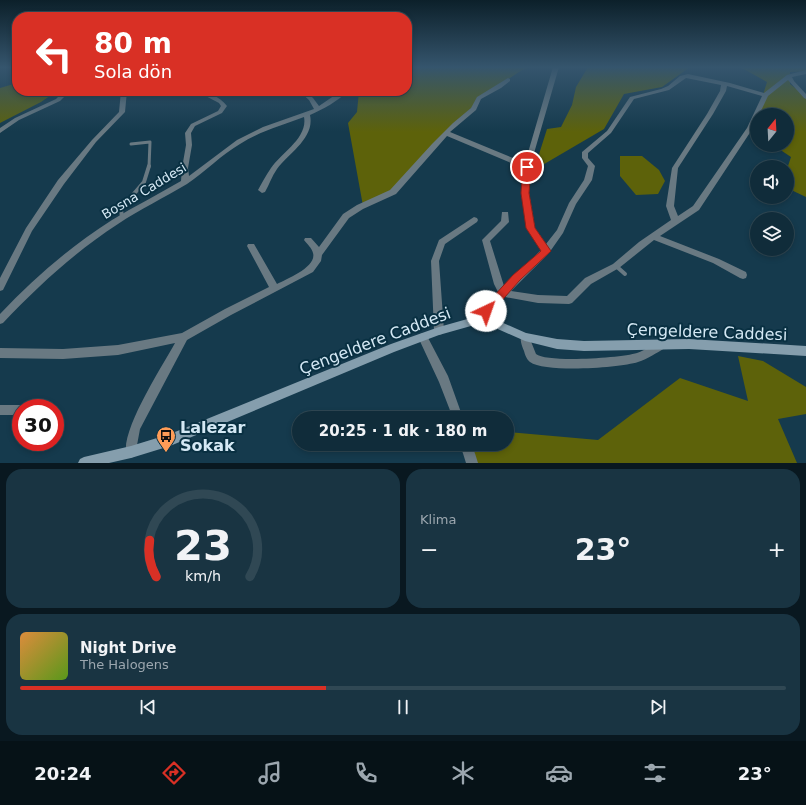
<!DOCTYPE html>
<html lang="tr">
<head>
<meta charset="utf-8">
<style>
	:root { --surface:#102c3a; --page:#193442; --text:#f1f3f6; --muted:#9ca7af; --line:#304854; --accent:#d93025 }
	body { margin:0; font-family:"DejaVu Sans",sans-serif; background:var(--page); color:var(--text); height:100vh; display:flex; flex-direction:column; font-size:15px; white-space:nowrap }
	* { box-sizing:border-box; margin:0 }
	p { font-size:13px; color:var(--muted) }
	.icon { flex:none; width:22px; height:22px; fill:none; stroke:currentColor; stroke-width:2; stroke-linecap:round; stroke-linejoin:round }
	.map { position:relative; height:463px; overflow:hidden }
	.details { display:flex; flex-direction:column; gap:6px; padding:6px; background:#091820; flex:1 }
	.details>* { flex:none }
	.top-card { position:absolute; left:12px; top:12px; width:400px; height:84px; border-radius:16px; box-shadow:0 2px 6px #0003,0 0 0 1px var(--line); background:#d93025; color:#fff; overflow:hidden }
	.needle { width:26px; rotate:18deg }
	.controls { position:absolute; left:750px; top:108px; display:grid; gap:8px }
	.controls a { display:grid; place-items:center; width:44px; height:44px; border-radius:50%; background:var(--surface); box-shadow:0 2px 6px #0003,0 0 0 1px var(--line); font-size:20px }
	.speed { position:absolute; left:12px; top:399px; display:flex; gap:8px; font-size:20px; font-weight:700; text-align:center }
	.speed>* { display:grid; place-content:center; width:52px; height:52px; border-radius:50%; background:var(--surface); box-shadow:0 2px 6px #0003,0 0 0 1px var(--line); line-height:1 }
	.speed .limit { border:6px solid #d22; background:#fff; color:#111 }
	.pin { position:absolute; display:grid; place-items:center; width:34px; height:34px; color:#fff; margin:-17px; border:2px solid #fff; border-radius:50%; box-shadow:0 1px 4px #0007 }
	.me { position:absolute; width:44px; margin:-22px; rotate:42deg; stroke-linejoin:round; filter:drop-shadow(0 0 3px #0008) }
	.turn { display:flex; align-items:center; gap:14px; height:84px; padding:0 16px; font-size:18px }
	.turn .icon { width:52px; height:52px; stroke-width:2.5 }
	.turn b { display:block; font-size:28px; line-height:34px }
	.big { font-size:30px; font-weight:700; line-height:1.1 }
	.details .widget { flex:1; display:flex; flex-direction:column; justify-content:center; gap:6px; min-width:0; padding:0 14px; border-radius:16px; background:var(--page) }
	.details .dial { align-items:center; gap:0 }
	.dial svg { height:104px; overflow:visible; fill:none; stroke:var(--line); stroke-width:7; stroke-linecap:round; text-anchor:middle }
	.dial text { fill:var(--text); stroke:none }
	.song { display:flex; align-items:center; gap:12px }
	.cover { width:48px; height:48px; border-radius:6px; background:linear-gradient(135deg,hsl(30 70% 55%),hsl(90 70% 35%)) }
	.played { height:4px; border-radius:2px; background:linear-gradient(90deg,var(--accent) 40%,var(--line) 40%) }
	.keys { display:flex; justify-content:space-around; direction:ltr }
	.heat { display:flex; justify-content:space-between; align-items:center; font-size:22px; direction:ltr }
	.details .tiles { flex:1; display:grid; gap:6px; grid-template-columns:1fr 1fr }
	.widget:last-child { grid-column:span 2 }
	.trip { position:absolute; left:292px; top:411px; width:222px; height:40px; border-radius:20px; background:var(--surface); box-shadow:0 2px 6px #0003,0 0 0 1px var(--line); font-weight:700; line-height:40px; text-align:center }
	.tabs { display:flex; height:64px; justify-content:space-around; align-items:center; background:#061217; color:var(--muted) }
	.tabs .icon { width:28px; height:28px }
	.tabs .active { color:var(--accent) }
	.tabs b { font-size:18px; color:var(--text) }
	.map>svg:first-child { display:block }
	.green { fill:#5d620a }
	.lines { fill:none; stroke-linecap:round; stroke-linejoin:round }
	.lane-far1 { stroke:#697982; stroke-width:3 }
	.lane { stroke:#697982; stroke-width:4 }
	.street { fill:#697982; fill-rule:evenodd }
	.secondary { fill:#859ead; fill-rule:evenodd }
	.route { fill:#d93025; stroke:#8d1f18 }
	.labels { text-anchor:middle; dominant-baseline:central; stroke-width:4; stroke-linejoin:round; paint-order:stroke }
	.street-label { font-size:13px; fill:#d4e8f4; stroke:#093042 }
	.near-street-label { font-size:16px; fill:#d4e8f4; stroke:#093042 }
	.near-poi-label { font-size:16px; font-weight:bold; fill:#d4e8f4; stroke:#093042; text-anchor:start }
</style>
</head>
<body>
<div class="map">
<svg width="806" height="463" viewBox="0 0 806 463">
	<rect width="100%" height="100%" fill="#153a4d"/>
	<g class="green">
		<polygon points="407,67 532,67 522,70 484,95 393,189 363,206 348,123 357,112 359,91 407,91"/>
		<polygon points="588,67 690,67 662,87 624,94 604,129 534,170 547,129 561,127 572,105 576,87"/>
		<polygon points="740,67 806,67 806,71 790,72 790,84 806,96 806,197 787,188 787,169 791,157 773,145 787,145 787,115 757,115 757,134 752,130 767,82"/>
		<polygon points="17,83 17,91 57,91 41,102 0,123 0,88"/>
		<polygon points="620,156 642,156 659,170 665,181 658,194 636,195 620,176"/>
		<polygon points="738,356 763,361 806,387 806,414 778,419 797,463 476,463 473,444 507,444 507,432 598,440 680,378 748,401"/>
	</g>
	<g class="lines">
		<polyline class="lane-far1" points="131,144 150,142 149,167"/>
		<g class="lane">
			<polyline points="122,218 121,209 144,182 149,166"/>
			<polyline points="616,266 625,274"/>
		</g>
		<g class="street">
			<path d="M553,67h6l-29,100 -1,26 6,35 11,16 11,-14 12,-27 15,-23 4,-14 -6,-8v-6l25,-21 23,-34 31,-8 7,-3 12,-10 8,-2 42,9 34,10 23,-18 19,-5v4l-14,3 2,4 12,13v5l-2,-1 -16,-18 -20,16 -9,19h-2v4l-4,9 -54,82 -39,26 59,23 27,13 1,3 -1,3 -3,1 -3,-1 -27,-15 -59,-23 -35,28 -28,16 -19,19 -3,1 -31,-1 -33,-6 -24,26 -3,1 -3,-1 -2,-3 2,-3 23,-25 -4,-8 -12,-44 19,-19 1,-9h6l1,10 -19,19 14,45 37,-36 -14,-22 -6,-35 2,-25 -76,-32 -51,58 -33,15 -14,9 -27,37 -1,6 -8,11 -82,43 -44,25 -47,89 -5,27 -4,2 -4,-2c-9,-22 36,-91 48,-113l-57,12 -55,4 -63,-1v-10l63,1 55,-4 64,-12 43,-24 44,-22 -22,-41 1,-2h6l23,40c10,-5 40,-17 36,-31 -1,-5 -6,-9 -9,-13l1,-2h6l8,9 24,-33 14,-9 33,-15 42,-46 21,-21 18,-15 6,-11 31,-19 2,1v2l-9,7 -20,11 -5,11 -26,22 75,31zM686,78l35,7 -1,6 -13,23 -35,54 -6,38 5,14 -32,22 -26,22 -28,14 -18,18 -29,-1 -27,-4 38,-38 14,-20 13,-29 16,-24 3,-14 -7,-8v-5l23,-20 23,-34 35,-9zM727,86l35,10 -15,32 -54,78 -15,10 -4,-10 4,-38 35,-54 13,-23z"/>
			<polygon points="64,91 70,91 60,101 19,120 0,133 0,128 15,118 56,99"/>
			<polygon points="121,91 127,91 125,112 96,142 64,184 32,231 3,290 0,291 0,278 26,228 58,180 92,140 119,112"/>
			<path d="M196,91c11,0 24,6 31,15l-5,7 -27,13 -4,7 1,12 -4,23 1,8 48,-36 26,-13 51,-18 -5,-9 -10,-9h6l8,7 6,8 22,-15h7c-11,11 -25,18 -38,24 5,23 -21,38 -33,54 -5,7 -8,16 -12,23l-3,1 -4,-3c4,-7 8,-15 13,-22 10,-15 37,-30 33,-51 -21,8 -44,14 -64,27 -19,11 -35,28 -53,40 -23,14 -47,25 -69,40 -43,28 -80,62 -115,99l-3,1v-10c34,-36 71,-68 112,-94 23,-14 47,-26 69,-39l1,-13 4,-23 -1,-12 6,-9 27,-13 3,-5 -2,-3z"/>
			<polygon points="474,217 477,218 478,220 477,222 445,244 439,261 444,331 442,334 439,335 436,334 434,331 431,261 439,240"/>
			<polygon points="423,333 426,334 448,376 463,418 453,418 439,382 418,337 420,334"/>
			<path d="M525,333l3,1 8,20c11,9 85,4 101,-1 9,-3 16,-9 25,-13l3,2 2,3 -2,3c-9,5 -17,11 -27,14 -18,6 -93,11 -108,0 -3,-2 -5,-7 -6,-11 -2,-5 -5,-12 -2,-17z"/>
			<polygon points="0,405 21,405 25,406 26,408 21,408 21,415 0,415"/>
			<polygon points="460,444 472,444 478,463 466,463"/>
		</g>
		<polygon class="secondary" points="478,316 492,318 526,333 557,339 584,341 689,339 806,346 806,356 689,349 584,351 557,349 525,341 491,326 478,324 439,335 394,352 170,446 131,458 109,463 78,463 80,459 84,457 131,446 170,434 391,344 439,327"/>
	</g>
	<linearGradient id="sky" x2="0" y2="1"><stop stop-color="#0c202a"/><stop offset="0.51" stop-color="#35556d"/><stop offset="1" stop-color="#35556d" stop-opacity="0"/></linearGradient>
	<rect width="806" height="132" fill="url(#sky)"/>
	<polygon class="route" points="527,165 531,167 529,193 535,228 551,251 520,280 490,314 486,316 483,314 481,311 483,308 513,275 541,251 526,228 521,193 523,167"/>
	<defs>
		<symbol id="bus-pin" viewBox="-11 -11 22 30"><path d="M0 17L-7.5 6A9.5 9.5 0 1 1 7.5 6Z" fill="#fe9c57" stroke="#093042"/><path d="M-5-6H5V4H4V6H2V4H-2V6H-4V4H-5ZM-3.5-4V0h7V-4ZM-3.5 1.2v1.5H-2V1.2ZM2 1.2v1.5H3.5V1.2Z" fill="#111"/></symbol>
	</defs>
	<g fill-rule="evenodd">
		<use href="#bus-pin" x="155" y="425" width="22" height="30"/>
	</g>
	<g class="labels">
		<g class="street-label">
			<text transform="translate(144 191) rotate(-31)">Bosna Caddesi</text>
		</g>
		<g class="near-street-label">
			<text transform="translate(707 332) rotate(2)">Çengeldere Caddesi</text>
			<text transform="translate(375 341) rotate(-21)">Çengeldere Caddesi</text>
		</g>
		<g class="near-poi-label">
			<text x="180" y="427">Lalezar<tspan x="180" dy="18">Sokak</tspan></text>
		</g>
	</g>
</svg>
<div class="controls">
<a><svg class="needle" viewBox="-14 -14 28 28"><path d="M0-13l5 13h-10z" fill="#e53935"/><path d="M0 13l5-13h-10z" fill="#9ca7af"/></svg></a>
<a><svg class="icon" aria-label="sound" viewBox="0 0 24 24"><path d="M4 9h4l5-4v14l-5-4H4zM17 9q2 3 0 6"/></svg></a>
<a><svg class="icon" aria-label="layers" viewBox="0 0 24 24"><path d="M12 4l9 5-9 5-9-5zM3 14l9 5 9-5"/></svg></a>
</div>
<div class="speed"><div class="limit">30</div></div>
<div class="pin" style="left:527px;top:167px;background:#d93025"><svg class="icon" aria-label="arrive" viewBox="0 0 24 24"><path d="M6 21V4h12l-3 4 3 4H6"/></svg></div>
<svg class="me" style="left:486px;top:311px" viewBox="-20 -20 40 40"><circle r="19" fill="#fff"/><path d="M0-13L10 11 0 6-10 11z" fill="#d93025"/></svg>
<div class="trip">20:25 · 1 dk · 180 m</div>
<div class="top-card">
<div class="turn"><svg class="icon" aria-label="left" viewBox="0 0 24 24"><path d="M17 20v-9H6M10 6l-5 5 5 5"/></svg><div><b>80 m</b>Sola dön</div></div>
</div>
</div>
<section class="details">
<div class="tiles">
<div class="widget dial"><svg viewBox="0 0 100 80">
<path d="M14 69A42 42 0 1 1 86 69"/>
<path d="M14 69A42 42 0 0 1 9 41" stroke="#d93025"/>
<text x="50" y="56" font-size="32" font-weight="700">23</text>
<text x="50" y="72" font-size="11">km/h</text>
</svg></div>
<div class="widget"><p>Klima</p>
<div class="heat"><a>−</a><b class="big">23°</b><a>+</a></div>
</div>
<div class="widget">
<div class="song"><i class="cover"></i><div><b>Night Drive</b><p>The Halogens</p></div></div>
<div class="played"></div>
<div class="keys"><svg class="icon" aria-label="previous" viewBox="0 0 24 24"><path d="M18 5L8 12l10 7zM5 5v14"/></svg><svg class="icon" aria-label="pause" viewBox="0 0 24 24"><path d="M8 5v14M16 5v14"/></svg><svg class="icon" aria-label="next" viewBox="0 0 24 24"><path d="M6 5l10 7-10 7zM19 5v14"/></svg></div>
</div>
</div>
</section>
<nav class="tabs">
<b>20:24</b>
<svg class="icon active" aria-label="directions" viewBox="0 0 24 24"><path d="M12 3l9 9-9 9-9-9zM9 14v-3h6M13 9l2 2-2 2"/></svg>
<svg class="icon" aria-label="music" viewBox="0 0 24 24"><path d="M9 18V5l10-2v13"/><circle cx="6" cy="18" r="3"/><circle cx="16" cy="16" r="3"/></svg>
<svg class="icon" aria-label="phone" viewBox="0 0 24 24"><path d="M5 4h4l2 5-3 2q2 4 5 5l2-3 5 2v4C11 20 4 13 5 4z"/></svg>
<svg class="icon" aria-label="climate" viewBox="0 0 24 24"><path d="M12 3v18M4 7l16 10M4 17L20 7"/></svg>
<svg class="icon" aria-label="car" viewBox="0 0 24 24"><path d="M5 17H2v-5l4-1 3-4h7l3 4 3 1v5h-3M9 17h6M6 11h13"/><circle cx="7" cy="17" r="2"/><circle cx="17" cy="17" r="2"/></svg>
<svg class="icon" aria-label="filters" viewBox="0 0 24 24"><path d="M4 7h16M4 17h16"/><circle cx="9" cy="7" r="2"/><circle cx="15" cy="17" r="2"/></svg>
<b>23°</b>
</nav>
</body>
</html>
